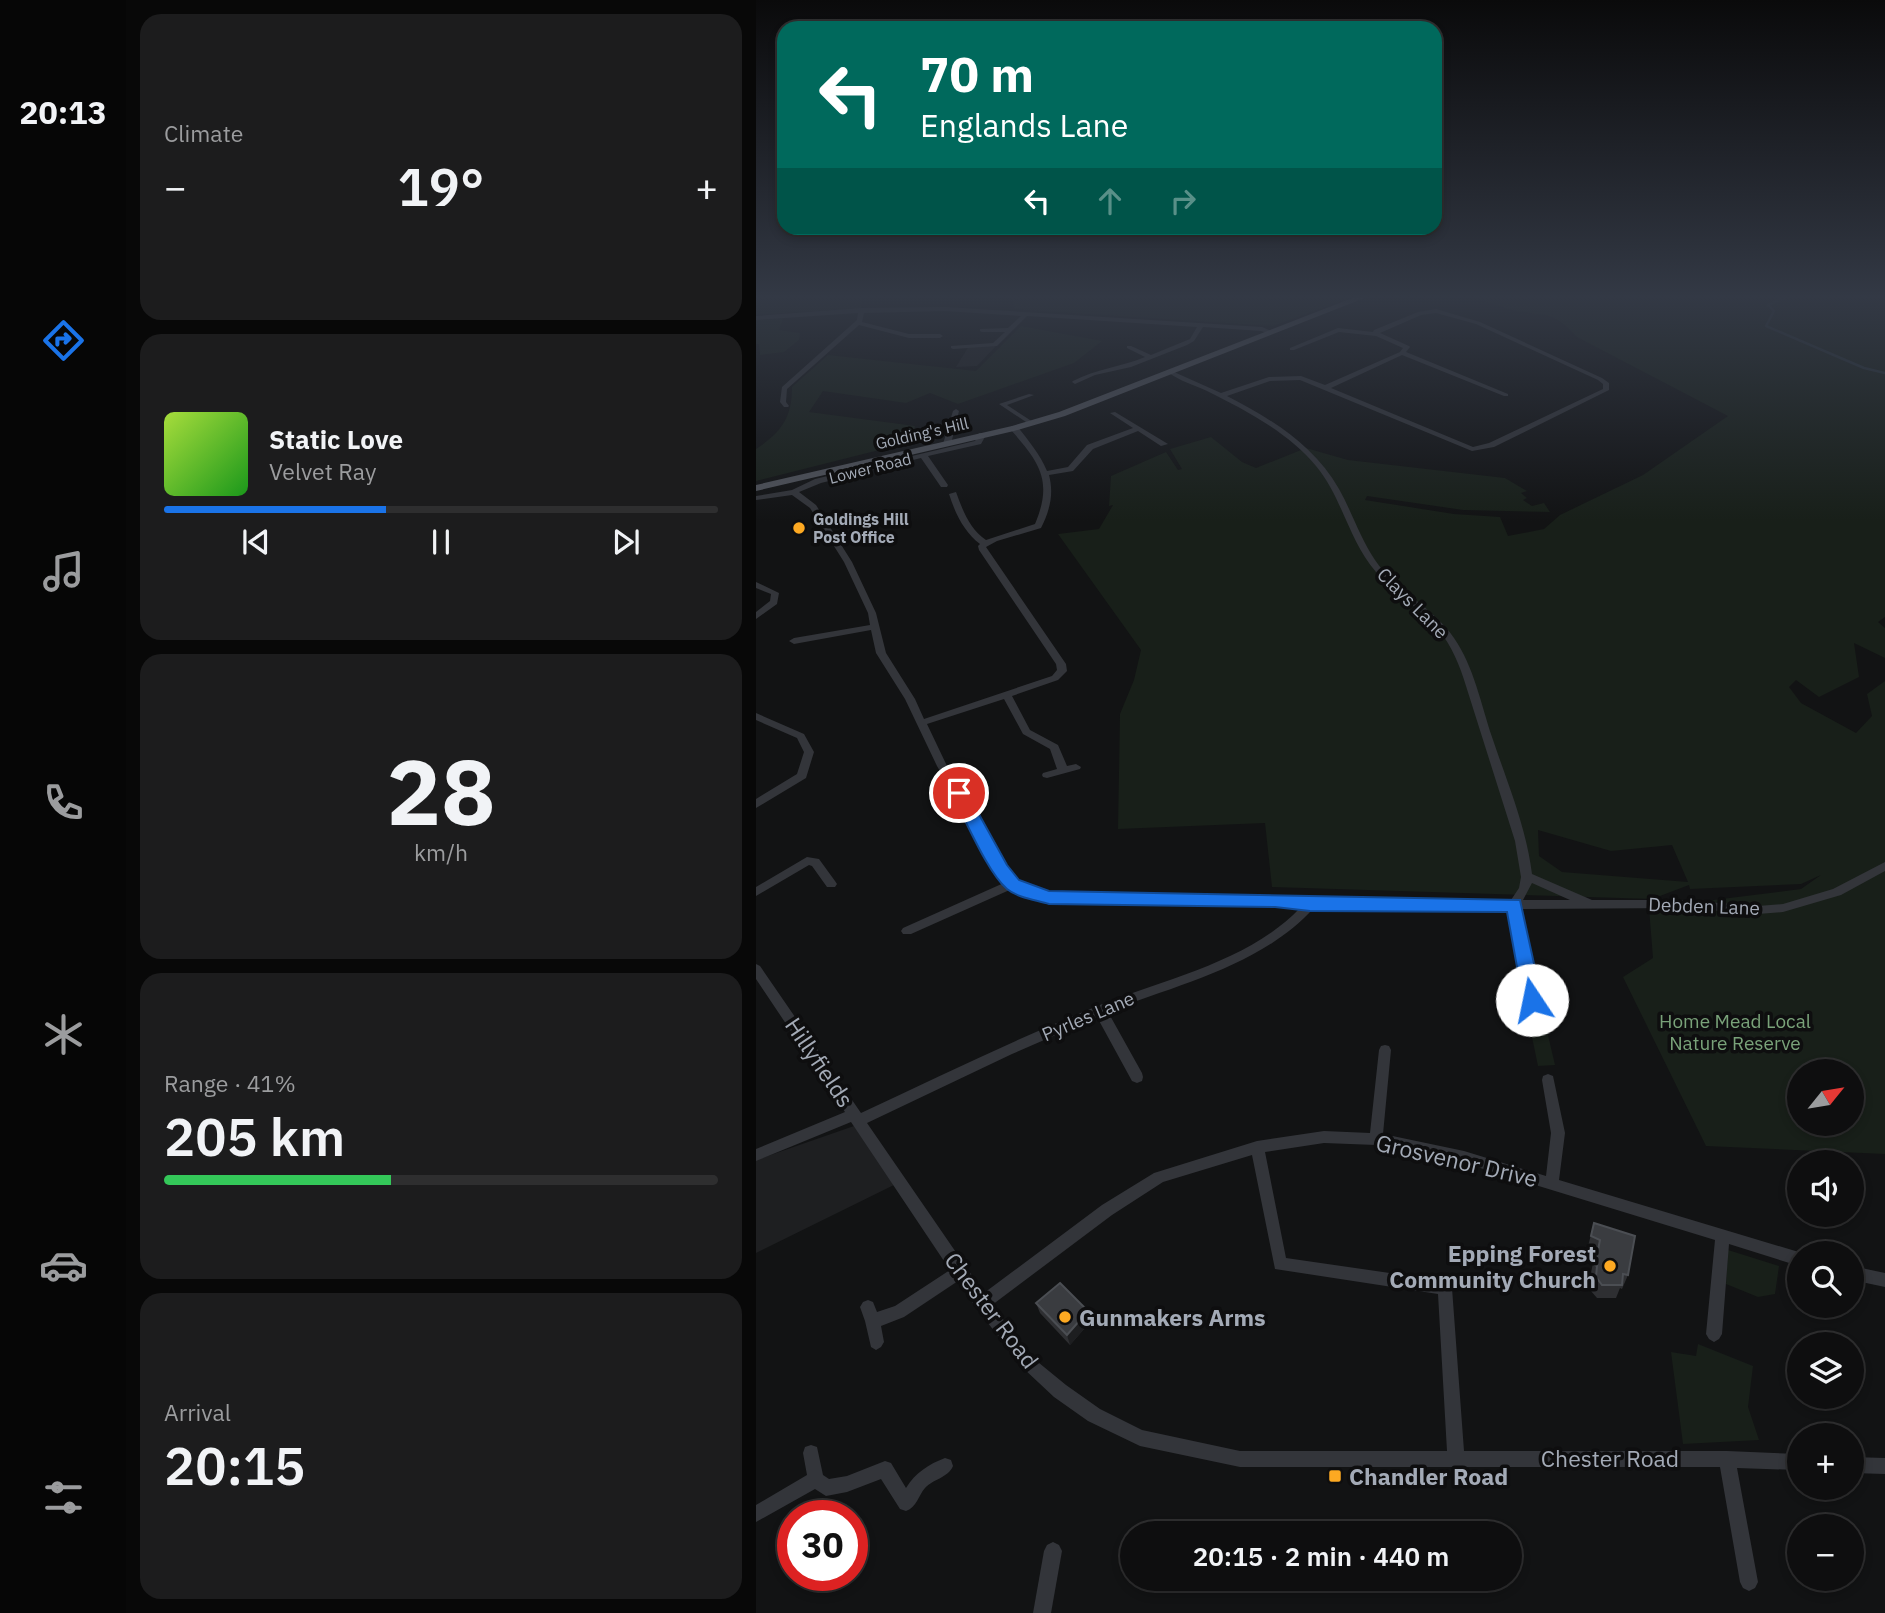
<!DOCTYPE html>
<html lang="en">
<head>
<meta charset="utf-8">
<style>
	:root { --surface:#0e0e0f; --page:#1c1c1d; --text:#f1f3f6; --muted:#9b9c9e; --line:#2e2e2f; --accent:#1a73e8 }
	body { margin:0; font-family:"IBM Plex Sans",sans-serif; background:var(--page); color:var(--text); height:100vh; display:flex; flex-direction:column; font-size:26px; white-space:nowrap }
	* { box-sizing:border-box; margin:0 }
	p { font-size:23px; color:var(--muted) }
	.icon { flex:none; width:38px; height:38px; fill:none; stroke:currentColor; stroke-width:2; stroke-linecap:round; stroke-linejoin:round }
	.map { position:relative; flex:1; overflow:hidden }
	.panel { display:flex; flex-direction:column; gap:14px; padding:14px; background:#080808; width:630px }
	.panel>* { flex:none }
	.hud { position:absolute; left:21px; top:21px; width:665px; height:214px; border-radius:21px; box-shadow:0 4px 10px #0003,0 0 0 2px var(--line); background:#00695c; color:#fff; overflow:hidden }
	.needle { width:46px; rotate:60deg }
	.tools { position:absolute; left:1031px; top:1059px; display:grid; gap:14px }
	.tools a { display:grid; place-items:center; width:77px; height:77px; border-radius:50%; background:var(--surface); box-shadow:0 4px 10px #0003,0 0 0 2px var(--line); font-size:35px }
	.speed { position:absolute; left:21px; top:1500px; display:flex; gap:14px; font-size:35px; font-weight:700; text-align:center }
	.speed>* { display:grid; place-content:center; width:91px; height:91px; border-radius:50%; background:var(--surface); box-shadow:0 4px 10px #0003,0 0 0 2px var(--line); line-height:1 }
	.speed .limit { border:10px solid #d22; background:#fff; color:#111 }
	.pin { position:absolute; display:grid; place-items:center; width:60px; height:60px; color:#fff; margin:-30px; border:4px solid #fff; border-radius:50%; box-shadow:0 2px 7px #0007 }
	.me { position:absolute; width:77px; margin:-38px; rotate:349deg; stroke-linejoin:round; filter:drop-shadow(0 0 5px #0008) }
	.turn { display:flex; align-items:center; gap:24px; height:147px; padding:0 28px; font-size:32px }
	.turn .icon { width:91px; height:91px; stroke-width:2.5 }
	.turn b { display:block; font-size:49px; line-height:60px }
	.lanes { display:flex; align-items:center; height:66px; padding:0 28px; background:#0003; justify-content:center; gap:35px; direction:ltr }
	.lanes .off { opacity:.35 }
	.big { font-size:52px; font-weight:600; line-height:1.1 }
	.panel .widget { flex:1; display:flex; flex-direction:column; justify-content:center; gap:10px; min-width:0; padding:0 24px; border-radius:21px; background:var(--page) }
	.panel .dial { align-items:center; gap:0 }
	.dial b { font-size:91px; line-height:1 }
	.song { display:flex; align-items:center; gap:21px }
	.cover { width:84px; height:84px; border-radius:10px; background:linear-gradient(135deg,hsl(80 70% 55%),hsl(120 70% 35%)) }
	.played { height:7px; border-radius:4px; background:linear-gradient(90deg,var(--accent) 40%,var(--line) 40%) }
	.keys { display:flex; justify-content:space-around; direction:ltr }
	.heat { display:flex; justify-content:space-between; align-items:center; font-size:38px; direction:ltr }
	.charge { height:10px; border-radius:5px; background:linear-gradient(90deg,#34c759 41%,var(--line) 0) }
	.trip { position:absolute; left:364px; top:1521px; width:402px; height:70px; border-radius:35px; background:var(--surface); box-shadow:0 4px 10px #0003,0 0 0 2px var(--line); font-weight:600; line-height:70px; text-align:center }
	main { display:flex; flex:1; min-height:0 }
	.tab-bar { display:flex; flex-direction:column; width:126px; justify-content:space-around; align-items:center; background:#060606; color:var(--muted) }
	.tab-bar .icon { width:49px; height:49px }
	.tab-bar .active { color:var(--accent) }
	.tab-bar b { font-size:32px; color:var(--text) }
	.map>svg:first-child { display:block }
	.built { fill:#1e1f21 }
	.green { fill:#181f19; fill-rule:evenodd }
	.lines { fill:none; stroke-linecap:round; stroke-linejoin:round }
	.stream { stroke:#283239; stroke-width:2.5 }
	.minor { fill:#33353a; fill-rule:evenodd }
	.major { fill:#4f5259; fill-rule:evenodd }
	.wall { fill:#2e2f32 }
	.shaded-wall { fill:#1d1e20 }
	.building { fill:#3a3c40; stroke:#4b4e53; stroke-width:2 }
	.route { fill:#1a73e8; stroke:#114b97; stroke-width:2 }
	.poi-dot { fill:#fda922; stroke:#0e0e0f; stroke-width:2.5 }
	.labels { text-anchor:middle; dominant-baseline:central; stroke-width:7; stroke-linejoin:round; paint-order:stroke }
	.far-street-label { font-size:16px; fill:#a3aab6; stroke:#0e0e0f }
	.far-poi-label { font-size:16px; font-weight:bold; fill:#a3aab6; stroke:#0e0e0f; text-anchor:start }
	.street-label { font-size:19px; fill:#a3aab6; stroke:#0e0e0f }
	.park-label { font-size:19px; fill:#79a279; stroke:#0e0e0f }
	.near-street-label { font-size:23px; fill:#a3aab6; stroke:#0e0e0f }
	.near-poi-label { font-size:23px; font-weight:bold; fill:#a3aab6; stroke:#0e0e0f; text-anchor:start }
</style>
</head>
<body>
<main>
<nav class="tab-bar">
<b>20:13</b>
<svg class="icon active" aria-label="directions" viewBox="0 0 24 24"><path d="M12 3l9 9-9 9-9-9zM9 14v-3h6M13 9l2 2-2 2"/></svg>
<svg class="icon" aria-label="music" viewBox="0 0 24 24"><path d="M9 18V5l10-2v13"/><circle cx="6" cy="18" r="3"/><circle cx="16" cy="16" r="3"/></svg>
<svg class="icon" aria-label="phone" viewBox="0 0 24 24"><path d="M5 4h4l2 5-3 2q2 4 5 5l2-3 5 2v4C11 20 4 13 5 4z"/></svg>
<svg class="icon" aria-label="climate" viewBox="0 0 24 24"><path d="M12 3v18M4 7l16 10M4 17L20 7"/></svg>
<svg class="icon" aria-label="car" viewBox="0 0 24 24"><path d="M5 17H2v-5l4-1 3-4h7l3 4 3 1v5h-3M9 17h6M6 11h13"/><circle cx="7" cy="17" r="2"/><circle cx="17" cy="17" r="2"/></svg>
<svg class="icon" aria-label="filters" viewBox="0 0 24 24"><path d="M4 7h16M4 17h16"/><circle cx="9" cy="7" r="2"/><circle cx="15" cy="17" r="2"/></svg>
</nav>
<section class="panel">
<div class="widget"><p>Climate</p>
<div class="heat"><a>−</a><b class="big">19°</b><a>+</a></div>
</div>
<div class="widget">
<div class="song"><i class="cover"></i><div><b>Static Love</b><p>Velvet Ray</p></div></div>
<div class="played"></div>
<div class="keys"><svg class="icon" aria-label="previous" viewBox="0 0 24 24"><path d="M18 5L8 12l10 7zM5 5v14"/></svg><svg class="icon" aria-label="pause" viewBox="0 0 24 24"><path d="M8 5v14M16 5v14"/></svg><svg class="icon" aria-label="next" viewBox="0 0 24 24"><path d="M6 5l10 7-10 7zM19 5v14"/></svg></div>
</div>
<div class="widget dial"><b>28</b><p>km/h</p></div>
<div class="widget"><p>Range · 41%</p><b class="big">205 km</b><div class="charge"></div></div>
<div class="widget"><p>Arrival</p><b class="big">20:15</b></div>
</section>
<div class="map">
<svg width="1129" height="1613" viewBox="0 0 1129 1613">
	<rect width="100%" height="100%" fill="#121314"/>
	<g class="built">
		<polygon points="213,346 240,346 221,366 200,367"/>
		<polygon points="98,1126 144,1182 0,1253 0,1160"/>
	</g>
	<g class="green">
		<polygon points="0,295 113,295 106,296 105,308 0,315"/>
		<polygon points="256,295 448,295 447,297 490,298 491,295 602,295 517,326 258,309"/>
		<path d="M708,295h421v322l-7,5 7,6v30l-31,-15 5,34 -40,20 -23,-17 -7,7 12,16 55,30 16,-17 -5,-22 18,-13v473l-179,-8 -83,-169 30,-19 -4,-50 152,-19 20,-14 -20,9 -111,5 -1,-4 -37,14 -380,-12 -7,-64 -147,6 2,-115 14,-34 7,-30 -83,-116 41,-5 14,-24 -4,1 2,-30 55,-24 12,18 4,-1 -12,-20 41,-12 31,25 14,6 50,-20 42,12 157,18 22,13 -6,2 6,5 -4,2 9,6 12,-3 6,9 -87,-2 -96,-14 -2,4 89,14 46,3 8,19 36,-7 16,-14 83,-40 85,-59 -151,-79c-27,-29 -31,-19 -65,-27 -16,-4 -32,-11 -48,-15zM782,830l73,21 61,-6 16,37 -126,-10 -23,-16zM1043,1071h53v53h-53z"/>
		<polygon points="27,318 23,330 44,333 43,340 28,352 4,355 3,344 0,344 0,320"/>
		<path d="M265,326l81,15 -28,22 -116,41 -28,-11 -24,10 -83,-12 -14,21 106,14 -4,16 -155,39v-32c26,-17 36,-32 36,-62l36,-32 148,16z"/>
		<polygon points="772,1018 788,1018 799,1065 782,1066"/>
		<polygon points="972,1250 1023,1266 1019,1294 1002,1297 970,1284"/>
		<polygon points="942,1344 997,1366 992,1407 1003,1440 927,1444 915,1352 940,1356"/>
	</g>
	<g class="lines">
		<polyline class="stream" points="1035,295 1012,305 1018,311 1010,326 1108,368 1129,373"/>
		<g class="minor">
			<path d="M189,307l317,20 12,5 -3,2 -10,-3 -58,-4 -9,14 -7,4 -56,22 -36,8 -20,9 -3,-2 1,-1c23,-12 48,-14 72,-24l-18,-9v-2h4l20,9 39,-16 7,-12 -170,-11 -30,30 -44,3 -2,-1v-2l42,-3 12,-11h-23l-2,-1v-2l28,-1 13,-12 -76,-5 -81,2 -2,9 47,12h31l3,2 -3,2h-31l-50,-13 -72,64 -1,13 3,4 -1,1h-4l-4,-5 2,-15 75,-67 1,-7 -102,7v-4l105,-8z"/>
			<path d="M680,309l44,13 122,56 7,5v7l-115,57 -22,4 -172,-71 -30,1 -43,15c43,22 87,49 112,93 13,23 21,49 36,71 21,31 58,47 79,78 20,29 27,66 38,99 15,45 34,89 40,137l60,26h88l78,6 25,-2 50,-15 52,-27v9l-44,24 -58,17 -25,2 -78,-6 -160,1 18,91 -2,4 -4,1 -4,-1 -2,-4 -17,-91h-196c-54,58 -135,75 -205,103l34,61 1,4 -1,4 -5,2 -5,-2 -35,-64 -85,37 -145,69 117,170 118,-88 52,-32 103,-32 67,-10 46,2 9,-83 2,-4 4,-1 4,1 2,4 -8,84 81,17 82,25 5,-43 -9,-53 1,-4 5,-2 5,2 12,57 -6,47 243,73h-3v13l-70,-22 -7,90 -3,5 -5,3 -5,-3 -3,-5 9,-94 -251,-77 -88,-18 -52,-2 -59,9 21,106 159,23 5,2 2,5 12,163h263l72,3v16l-62,-2 21,114 -3,6 -6,3 -6,-3 -3,-6 -20,-115h-480l-100,-21 -52,-25 -34,-24 -31,-29 -46,-59 -19,-28 -54,36 -23,9 3,16 -3,5 -5,3 -5,-3 -6,-26 -5,-14 3,-5 5,-2 5,2 4,10 18,-6 55,-36 -99,-148 -95,39v-12l89,-37 -89,-133v-15l4,2 101,147c77,-36 155,-74 234,-106 67,-27 154,-45 205,-99l-25,-3 -226,-4 -25,-7 -10,-6 -103,46h-8l-2,-3 2,-3 103,-46 -9,-10 -60,-106 -32,-67 -29,-46 -5,-23 -77,14 -5,-3 5,-3 76,-13 -2,-12 -24,-51 -34,-54 -18,-13 -36,5v-4l36,-6 23,-11 160,-38 4,-8h6l1,2 -5,9 -53,12 20,29 -1,2h-6l-20,-29 -100,25 -22,9 17,13 36,57 24,51 10,40 29,46 9,20 128,-43 5,-6 -1,-6 -77,-114 -1,-4 2,-2c-16,-12 -25,-31 -31,-50l7,-2c7,19 13,36 30,48l49,-16c18,-43 5,-61 -24,-94v-4h6c11,14 23,28 30,45l21,-4 19,-22 46,-17 -23,-15 5,-1 53,32 -7,2 -23,-15 -45,18 -20,22 -24,4c5,19 1,35 -8,53l-44,13 -11,6 80,117 1,7 -9,9 -46,16 18,34 28,15 9,21 9,-2 5,3 -1,2 -33,9 -4,-1 -1,-2 1,-2 14,-4 -7,-20 -27,-15 -19,-35 -77,25 20,42 58,100c13,15 25,22 44,27l226,4 35,4 201,-1 8,-12 2,-11 -6,-36 -49,-155c-6,-20 -14,-40 -28,-57 -18,-21 -44,-35 -62,-57 -27,-31 -34,-75 -60,-106 -28,-34 -71,-56 -109,-75 -13,-6 -27,-10 -38,-18l5,-1 47,21 48,-16 32,-1 24,9 75,-33 3,-4 -27,-12 -37,-4 -45,18h-4v-2l48,-20 35,4 1,-2 44,-18zM680,313l40,11 122,56 5,4v5l-114,54 -16,4 -142,-59 71,-33 102,41h4v-2l-102,-42 4,-5 -1,-1 -29,-13 41,-18zM776,883l38,17h-47zM496,1155l23,114 163,25 9,157h-207l-98,-21 -42,-21 -34,-24 -33,-27 -41,-53 120,-90 51,-33z"/>
			<polygon points="273,394 278,395 251,405 277,422 277,424 273,424 243,404"/>
			<polygon points="200,409 203,411 195,444 188,446 187,444 197,411"/>
			<polygon points="0,582 23,593 21,604 0,619 0,612 14,601 15,594 0,588"/>
			<polygon points="0,713 48,734 58,752 50,778 0,808 0,799 41,774 48,752 41,738 0,720"/>
			<polygon points="51,857 63,859 79,881 81,884 79,887 71,887 56,866 53,865 0,896 0,887"/>
			<polygon points="1096,1266 1129,1273 1129,1287 1096,1280"/>
			<path d="M55,1445l6,2 6,28 6,4 18,-3 38,-15 6,2 15,25c9,-15 23,-24 39,-30l6,2 2,6c-5,12 -20,13 -28,22 -7,8 -8,19 -19,23l-6,-2 -19,-30 -34,13 -21,4 -11,-7 -59,33v-17l51,-30 -4,-22 2,-6z"/>
			<polygon points="1096,1457 1129,1458 1129,1474 1096,1473"/>
			<polygon points="297,1542 303,1545 306,1551 295,1613 277,1613 288,1551 291,1545"/>
		</g>
		<polygon class="major" points="604,295 616,295 309,416 258,431 0,491 0,485 256,426 303,412"/>
	</g>
	<g class="wall">
		<polygon points="838,1223 872,1275 866,1289 864,1288 860,1298 841,1298 835,1291 837,1279 834,1278 839,1253 831,1250"/>
		<polygon points="280,1303 335,1321 314,1345 284,1313"/>
	</g>
	<polygon class="shaded-wall" points="332,1311 335,1321 314,1345 311,1335"/>
	<g class="building">
		<polygon points="838,1223 879,1236 872,1275 867,1274 866,1285 846,1285 840,1277 841,1266 839,1265 844,1240 835,1236"/>
		<polygon points="304,1283 332,1311 311,1335 280,1303"/>
	</g>
	<linearGradient id="sky" x2="0" y2="1"><stop stop-color="#0a0a0b"/><stop offset="0.57" stop-color="#333945"/><stop offset="1" stop-color="#333945" stop-opacity="0"/></linearGradient>
	<rect width="1129" height="521" fill="url(#sky)"/>
	<path class="route" d="M203,788l6,1 42,76 12,15 30,11 471,9 22,100 -3,6 -7,2 -6,-2 -3,-6 -16,-88 -197,-1 -35,-4 -226,-3c-13,-4 -31,-6 -42,-15 -20,-17 -42,-71 -56,-96z"/>
	<g class="poi-dot">
		<circle cx="43" cy="528" r="7"/>
		<circle cx="854" cy="1266" r="7"/>
		<circle cx="309" cy="1317" r="7"/>
		<rect x="572" y="1469" width="14" height="14" rx="3.5"/>
	</g>
	<g class="labels">
		<g class="far-street-label">
			<text transform="translate(166 433) rotate(-13)">Golding's Hill</text>
			<text transform="translate(114 468) rotate(-14)">Lower Road</text>
		</g>
		<g class="far-poi-label">
			<text x="57" y="519">Goldings Hill<tspan x="57" dy="18">Post Office</tspan></text>
		</g>
		<g class="street-label">
			<text transform="translate(657 603) rotate(45)">Clays Lane</text>
			<text transform="translate(948 906) rotate(2)">Debden Lane</text>
			<text transform="translate(332 1016) rotate(-23)">Pyrles Lane</text>
		</g>
		<g class="park-label">
			<text x="979" y="1021">Home Mead Local<tspan x="979" dy="22">Nature Reserve</tspan></text>
		</g>
		<g class="near-street-label">
			<text transform="translate(64 1062) rotate(56)">Hillyfields</text>
			<text transform="translate(701 1160) rotate(13)">Grosvenor Drive</text>
			<text transform="translate(236 1310) rotate(53)">Chester Road</text>
			<text x="854" y="1458">Chester Road</text>
		</g>
		<g class="near-poi-label">
			<text x="840" y="1253" text-anchor="end">Epping Forest<tspan x="840" dy="26">Community Church</tspan></text>
			<text x="323" y="1317">Gunmakers Arms</text>
			<text x="593" y="1476">Chandler Road</text>
		</g>
	</g>
</svg>
<div class="tools">
<a><svg class="needle" viewBox="-14 -14 28 28"><path d="M0-13l5 13h-10z" fill="#e53935"/><path d="M0 13l5-13h-10z" fill="#9b9c9e"/></svg></a>
<a><svg class="icon" aria-label="sound" viewBox="0 0 24 24"><path d="M4 9h4l5-4v14l-5-4H4zM17 9q2 3 0 6"/></svg></a>
<a><svg class="icon" aria-label="search" viewBox="0 0 24 24"><circle cx="10" cy="10" r="6"/><path d="M15 15l6 6"/></svg></a>
<a><svg class="icon" aria-label="layers" viewBox="0 0 24 24"><path d="M12 4l9 5-9 5-9-5zM3 14l9 5 9-5"/></svg></a>
<a>+</a>
<a>−</a>
</div>
<div class="speed"><div class="limit">30</div></div>
<div class="pin" style="left:203px;top:793px;background:#d93025"><svg class="icon" aria-label="arrive" viewBox="0 0 24 24"><path d="M6 21V4h12l-3 4 3 4H6"/></svg></div>
<svg class="me" style="left:776px;top:1000px" viewBox="-20 -20 40 40"><circle r="19" fill="#fff"/><path d="M0-13L10 11 0 6-10 11z" fill="#1a73e8"/></svg>
<div class="trip">20:15 · 2 min · 440 m</div>
<div class="hud">
<div class="turn"><svg class="icon" aria-label="left" viewBox="0 0 24 24"><path d="M17 20v-9H6M10 6l-5 5 5 5"/></svg><div><b>70 m</b>Englands Lane</div></div>
<div class="lanes"><svg class="icon" aria-label="left" viewBox="0 0 24 24"><path d="M17 20v-9H6M10 6l-5 5 5 5"/></svg><svg class="icon off" aria-label="ahead" viewBox="0 0 24 24"><path d="M12 20V5M6 11l6-6 6 6"/></svg><svg class="icon off" aria-label="right" viewBox="0 0 24 24"><path d="M7 20v-9h11M14 6l5 5-5 5"/></svg></div>
</div>
</div>
</main>
</body>
</html>
